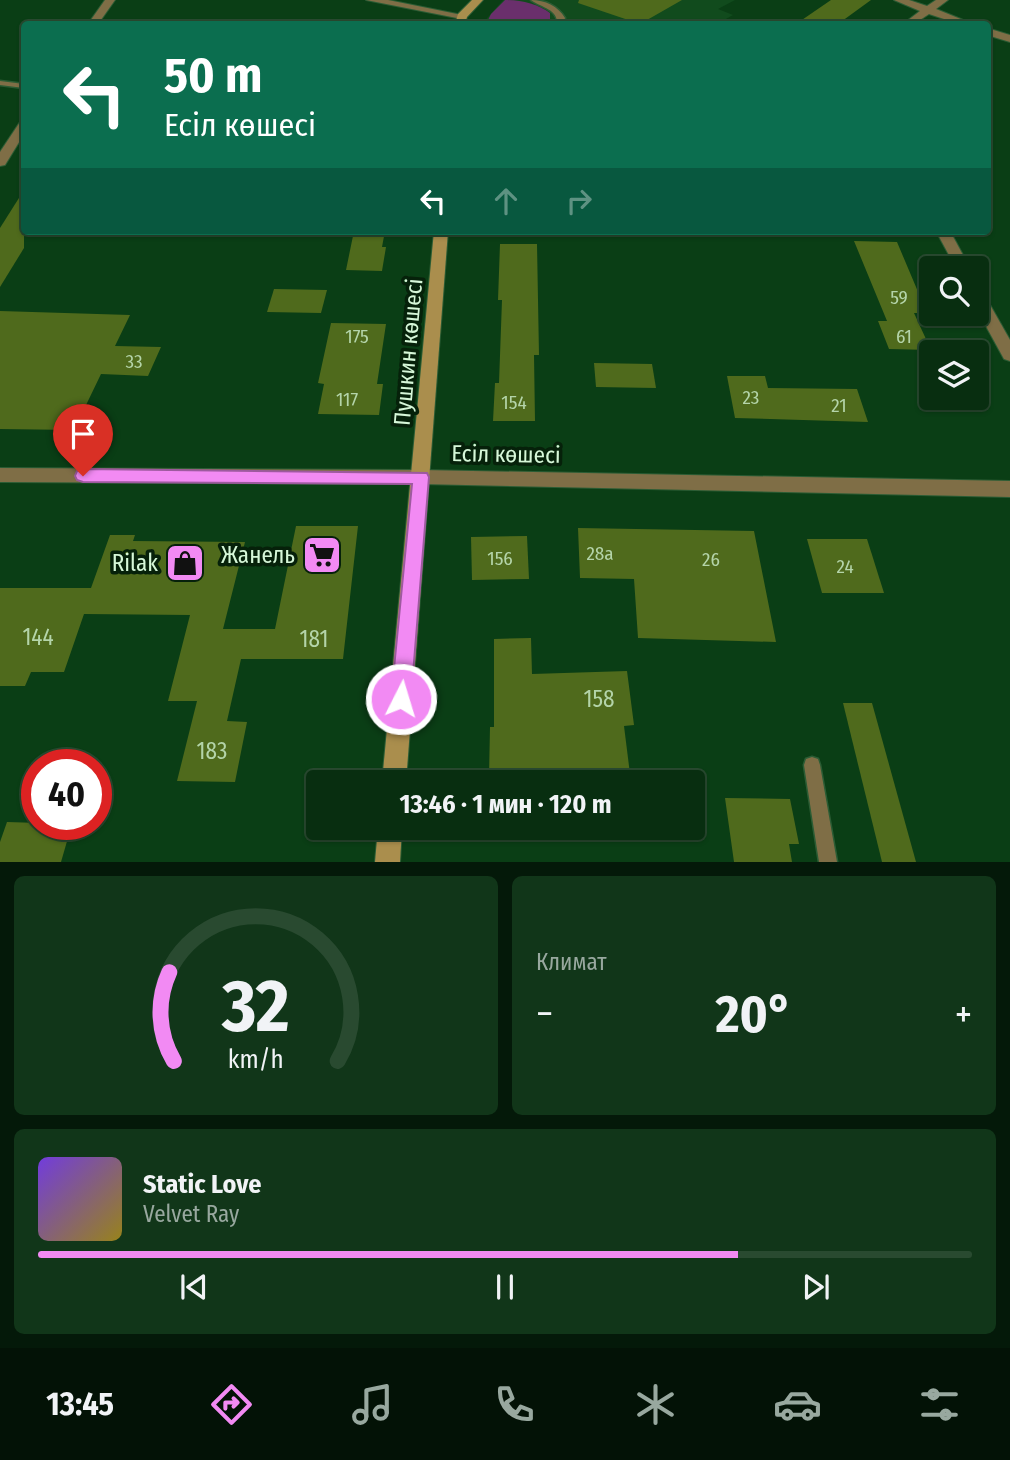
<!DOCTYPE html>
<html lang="ru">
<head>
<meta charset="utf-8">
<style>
	:root { --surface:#082e10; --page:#113619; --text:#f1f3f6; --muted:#98a89f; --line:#294a30; --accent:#f28af3 }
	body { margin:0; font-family:"Fira Sans Condensed",sans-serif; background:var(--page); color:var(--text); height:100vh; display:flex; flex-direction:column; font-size:26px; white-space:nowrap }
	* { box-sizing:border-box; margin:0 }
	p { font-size:23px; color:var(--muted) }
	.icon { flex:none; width:38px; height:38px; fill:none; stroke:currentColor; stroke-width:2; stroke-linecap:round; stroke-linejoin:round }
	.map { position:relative; height:862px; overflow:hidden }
	.details { display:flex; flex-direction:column; gap:14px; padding:14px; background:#041909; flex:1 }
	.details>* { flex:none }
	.banner { position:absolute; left:21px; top:21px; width:970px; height:214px; border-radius:7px; box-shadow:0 2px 5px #0004,0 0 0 2px var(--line); background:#0b6e4f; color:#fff; overflow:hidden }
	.controls { position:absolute; left:919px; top:256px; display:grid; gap:14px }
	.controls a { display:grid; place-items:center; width:70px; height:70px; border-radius:7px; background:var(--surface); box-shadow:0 2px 5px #0004,0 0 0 2px var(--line); font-size:35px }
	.speed { position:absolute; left:21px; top:749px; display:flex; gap:14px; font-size:35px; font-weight:700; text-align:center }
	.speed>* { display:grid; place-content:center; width:91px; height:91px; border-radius:50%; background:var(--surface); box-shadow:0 2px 5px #0004,0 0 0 2px var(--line); line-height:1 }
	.speed .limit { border:10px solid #d22; background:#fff; color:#111 }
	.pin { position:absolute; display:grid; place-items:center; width:60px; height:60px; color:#fff; margin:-72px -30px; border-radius:50% 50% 50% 0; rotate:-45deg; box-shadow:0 0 7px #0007 }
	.pin .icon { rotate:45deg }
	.me { position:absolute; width:77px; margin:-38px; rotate:5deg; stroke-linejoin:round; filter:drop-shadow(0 0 5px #0008) }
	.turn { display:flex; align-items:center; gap:24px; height:147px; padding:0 28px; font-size:32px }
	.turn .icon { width:91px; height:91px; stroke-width:2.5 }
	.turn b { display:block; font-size:49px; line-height:60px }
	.lanes { display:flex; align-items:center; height:66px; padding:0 28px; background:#0003; justify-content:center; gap:35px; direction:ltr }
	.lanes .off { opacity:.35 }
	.big { font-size:52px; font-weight:700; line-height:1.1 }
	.details .tile { flex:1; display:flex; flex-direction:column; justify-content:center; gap:10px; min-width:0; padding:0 24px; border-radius:10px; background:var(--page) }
	.details .dial { align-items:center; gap:0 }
	.dial svg { height:182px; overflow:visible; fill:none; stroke:var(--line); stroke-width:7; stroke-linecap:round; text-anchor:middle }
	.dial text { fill:var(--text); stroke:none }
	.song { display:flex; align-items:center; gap:21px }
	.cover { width:84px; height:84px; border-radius:10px; background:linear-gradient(135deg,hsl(260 70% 55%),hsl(50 70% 35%)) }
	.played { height:7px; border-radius:4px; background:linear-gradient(90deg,var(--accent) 75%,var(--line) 75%) }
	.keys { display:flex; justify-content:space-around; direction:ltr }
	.heat { display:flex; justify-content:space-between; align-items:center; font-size:38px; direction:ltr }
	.details .tiles { flex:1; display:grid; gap:14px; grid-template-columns:1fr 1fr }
	.tile:last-child { grid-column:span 2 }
	.trip { position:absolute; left:306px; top:770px; width:399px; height:70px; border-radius:7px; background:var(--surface); box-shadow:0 2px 5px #0004,0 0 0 2px var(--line); font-weight:700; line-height:70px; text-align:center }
	.dock { display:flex; height:112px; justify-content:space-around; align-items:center; background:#031206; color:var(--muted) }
	.dock .icon { width:49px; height:49px }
	.dock .active { color:var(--accent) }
	.dock b { font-size:32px; color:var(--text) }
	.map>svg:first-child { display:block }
	.built { fill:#114b1d }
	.green { fill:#6a2f6c }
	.building { fill:#4f6a1c }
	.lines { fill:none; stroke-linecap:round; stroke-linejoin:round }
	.lane-casing { stroke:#2b5c34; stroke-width:3 }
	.street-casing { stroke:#2b5c34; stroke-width:2 }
	.secondary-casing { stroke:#2b5c34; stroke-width:2 }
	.lane { fill:#7f6e46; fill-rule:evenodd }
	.street { fill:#7f6e46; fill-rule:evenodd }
	.secondary { fill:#aa8e4d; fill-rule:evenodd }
	.route { fill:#f28af3; stroke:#9d5a9e; stroke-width:2 }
	.labels { text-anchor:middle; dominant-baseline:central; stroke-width:7; stroke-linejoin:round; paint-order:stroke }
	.number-label { font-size:19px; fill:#b4d4a9 }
	.street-label { font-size:23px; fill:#d6f7d8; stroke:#06210a }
	.poi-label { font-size:23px; fill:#d6f7d8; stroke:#06210a; text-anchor:end }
	.near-number-label { font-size:23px; fill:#b4d4a9 }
</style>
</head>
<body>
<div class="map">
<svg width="1010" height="862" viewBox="0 0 1010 862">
	<rect width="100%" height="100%" fill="#0a3e15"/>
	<polygon class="built" points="503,0 735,0 718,9 733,15 717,24 482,24"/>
	<path class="green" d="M505,0c16,0 33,4 45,13v6l-28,5h-36l5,-10z"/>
	<g class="building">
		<polygon points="579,0 682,0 640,24 578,3"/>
		<polygon points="831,0 871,0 838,24 796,24"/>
		<polygon points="24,190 24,248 0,287 0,228"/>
		<polygon points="354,231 385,231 382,247 386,247 382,271 346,270"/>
		<polygon points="854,241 897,242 927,313 914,313 931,350 889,349 878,321 887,321"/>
		<polygon points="500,244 537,244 539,355 534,355 535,421 493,421 495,383 499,383 502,300 498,300"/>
		<polygon points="274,289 327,290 321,313 267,312"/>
		<polygon points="0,311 130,315 115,346 161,347 148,376 101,374 74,430 0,429"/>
		<polygon points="331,323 386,324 377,384 383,384 379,415 318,414 324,384 318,383"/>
		<polygon points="594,363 652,364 656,388 596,387"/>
		<polygon points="727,376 765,376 768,388 857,389 868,422 735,418"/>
		<polygon points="296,526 358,526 343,659 241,659 227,721 247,722 235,782 177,781 197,701 168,701 190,615 84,614 64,672 31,672 25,686 0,686 0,588 91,588 110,535 135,535 133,541 245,542 223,629 275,629"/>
		<polygon points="578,528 754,531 776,642 638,638 634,579 580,578"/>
		<polygon points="527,536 529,579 472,580 471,537"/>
		<polygon points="807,539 867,539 884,593 822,593"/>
		<polygon points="531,638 532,674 627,671 634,725 624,726 631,782 571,782 570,777 489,777 490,727 494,727 494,639"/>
		<polygon points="843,703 872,703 916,862 882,862"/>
		<polygon points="725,798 790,799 799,844 789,844 792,862 734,862"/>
		<polygon points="7,822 72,824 61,862 0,862 0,842"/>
	</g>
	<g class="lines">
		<defs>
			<g id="lane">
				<path d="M531,0c14,0 27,6 34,18l-2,6h-6c1,-15 -15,-16 -26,-24z"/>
				<polygon points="0,81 24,84 24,88 0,85"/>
				<polygon points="812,757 818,759 820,765 837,862 819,862 804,765 806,759"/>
			</g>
			<g id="street">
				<polygon points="105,0 115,0 98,24 88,24"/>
				<polygon points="366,0 388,0 467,16 462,19"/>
				<polygon points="894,0 909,0 927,6 936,0 948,0 936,9 973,24 959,24 929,14 914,24 903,24 920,11"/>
				<polygon points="987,28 1010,35 1010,42 987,35"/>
				<polygon points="24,121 24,134 5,165 0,166 0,152 20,122"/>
				<polygon points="936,231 950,231 970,268 956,268"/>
				<polygon points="976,288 981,289 1010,340 1010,361 1004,359 976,308"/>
				<polygon points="0,468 421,470 1010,481 1010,497 421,484 0,482"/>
			</g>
			<g id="secondary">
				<polygon points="472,0 483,0 467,17 465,24 455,24 458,14"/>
				<polygon points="434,231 448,231 406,782 382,782"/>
				<polygon points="378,828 402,828 400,862 375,862"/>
			</g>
		</defs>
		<use href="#lane" class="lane-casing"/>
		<use href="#street" class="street-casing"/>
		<use href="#secondary" class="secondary-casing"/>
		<use href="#lane" class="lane"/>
		<use href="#street" class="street"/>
		<use href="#secondary" class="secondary"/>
	</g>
	<polygon class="route" points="83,469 427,473 429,477 411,699 408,706 401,709 394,706 391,699 412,484 83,482 77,480 75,476 77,471"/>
	<defs>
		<symbol id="supermarket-square" viewBox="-11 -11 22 22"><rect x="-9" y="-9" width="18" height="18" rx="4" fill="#f28af3" stroke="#06210a"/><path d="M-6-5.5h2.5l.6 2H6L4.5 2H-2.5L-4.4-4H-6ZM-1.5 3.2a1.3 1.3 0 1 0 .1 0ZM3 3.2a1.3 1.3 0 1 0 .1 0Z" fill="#111"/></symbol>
		<symbol id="shop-square" viewBox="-11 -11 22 22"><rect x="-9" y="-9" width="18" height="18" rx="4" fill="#f28af3" stroke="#06210a"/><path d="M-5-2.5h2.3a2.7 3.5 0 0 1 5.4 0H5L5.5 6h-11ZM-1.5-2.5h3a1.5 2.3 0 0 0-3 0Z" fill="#111"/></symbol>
	</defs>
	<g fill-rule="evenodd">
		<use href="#supermarket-square" x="300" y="533" width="44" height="44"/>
		<use href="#shop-square" x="163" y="541" width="44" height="44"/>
	</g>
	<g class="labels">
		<g class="number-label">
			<text x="899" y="297">59</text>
			<text x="357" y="336">175</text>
			<text x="904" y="336">61</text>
			<text x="134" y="361">33</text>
			<text x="751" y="397">23</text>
			<text x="347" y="399">117</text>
			<text x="514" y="402">154</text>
			<text x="839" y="405">21</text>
			<text x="600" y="553">28а</text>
			<text x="500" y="558">156</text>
			<text x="711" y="559">26</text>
			<text x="845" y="566">24</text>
		</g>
		<g class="street-label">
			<text transform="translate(408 352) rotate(-85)">Пушкин көшесі</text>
			<text transform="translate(506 454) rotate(1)">Есіл көшесі</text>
		</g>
		<g class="poi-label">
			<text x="295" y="555">Жанель</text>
			<text x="158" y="563">Rilak</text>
		</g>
		<g class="near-number-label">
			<text x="38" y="637">144</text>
			<text x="314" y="639">181</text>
			<text x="599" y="699">158</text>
			<text x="212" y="751">183</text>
		</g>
	</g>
</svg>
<div class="controls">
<a><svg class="icon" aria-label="search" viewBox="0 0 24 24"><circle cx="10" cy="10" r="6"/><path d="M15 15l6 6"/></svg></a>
<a><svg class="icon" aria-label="layers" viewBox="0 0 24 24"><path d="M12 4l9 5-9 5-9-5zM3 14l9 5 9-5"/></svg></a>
</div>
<div class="speed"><div class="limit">40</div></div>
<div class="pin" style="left:83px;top:476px;background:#d93025"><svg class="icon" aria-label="arrive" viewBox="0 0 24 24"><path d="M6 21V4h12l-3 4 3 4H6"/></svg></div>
<svg class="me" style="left:401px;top:699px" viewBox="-20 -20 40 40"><circle r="17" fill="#f28af3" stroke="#fff" stroke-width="3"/><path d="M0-11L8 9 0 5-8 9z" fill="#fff"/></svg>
<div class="trip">13:46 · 1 мин · 120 m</div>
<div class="banner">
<div class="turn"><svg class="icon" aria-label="left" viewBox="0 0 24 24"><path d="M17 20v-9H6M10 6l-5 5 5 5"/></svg><div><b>50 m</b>Есіл көшесі</div></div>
<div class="lanes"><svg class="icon" aria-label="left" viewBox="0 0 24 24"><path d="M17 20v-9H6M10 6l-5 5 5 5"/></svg><svg class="icon off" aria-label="ahead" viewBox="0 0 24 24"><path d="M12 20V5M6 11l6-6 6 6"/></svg><svg class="icon off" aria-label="right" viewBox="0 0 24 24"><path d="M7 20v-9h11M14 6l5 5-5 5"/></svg></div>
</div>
</div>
<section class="details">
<div class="tiles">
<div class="tile dial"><svg viewBox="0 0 100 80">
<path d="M14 69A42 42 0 1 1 86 69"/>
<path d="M14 69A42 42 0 0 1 12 30" stroke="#f28af3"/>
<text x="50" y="56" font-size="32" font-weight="700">32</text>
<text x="50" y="72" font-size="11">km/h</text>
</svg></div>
<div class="tile"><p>Климат</p>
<div class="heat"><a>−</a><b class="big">20°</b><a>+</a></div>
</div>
<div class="tile">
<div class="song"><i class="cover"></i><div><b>Static Love</b><p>Velvet Ray</p></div></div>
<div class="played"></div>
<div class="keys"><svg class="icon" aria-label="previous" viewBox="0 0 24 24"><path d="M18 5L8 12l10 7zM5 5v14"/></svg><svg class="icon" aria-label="pause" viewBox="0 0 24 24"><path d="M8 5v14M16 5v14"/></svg><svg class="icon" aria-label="next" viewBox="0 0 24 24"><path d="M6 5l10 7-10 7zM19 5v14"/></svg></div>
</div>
</div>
</section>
<nav class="dock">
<b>13:45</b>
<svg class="icon active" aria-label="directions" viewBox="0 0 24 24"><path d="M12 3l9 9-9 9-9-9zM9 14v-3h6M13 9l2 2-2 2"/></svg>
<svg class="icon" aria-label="music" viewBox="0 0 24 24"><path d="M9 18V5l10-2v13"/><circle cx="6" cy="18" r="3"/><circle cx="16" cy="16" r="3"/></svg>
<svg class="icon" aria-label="phone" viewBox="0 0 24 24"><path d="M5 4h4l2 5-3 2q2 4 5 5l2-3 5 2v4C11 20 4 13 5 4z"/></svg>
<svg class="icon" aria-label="climate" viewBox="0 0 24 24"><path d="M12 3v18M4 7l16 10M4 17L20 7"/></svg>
<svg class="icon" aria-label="car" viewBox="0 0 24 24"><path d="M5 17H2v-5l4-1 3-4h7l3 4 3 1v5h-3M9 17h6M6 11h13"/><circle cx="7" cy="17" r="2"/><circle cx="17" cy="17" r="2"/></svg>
<svg class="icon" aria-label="filters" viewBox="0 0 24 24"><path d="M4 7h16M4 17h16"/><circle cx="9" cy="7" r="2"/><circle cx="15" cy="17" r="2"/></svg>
</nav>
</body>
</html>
